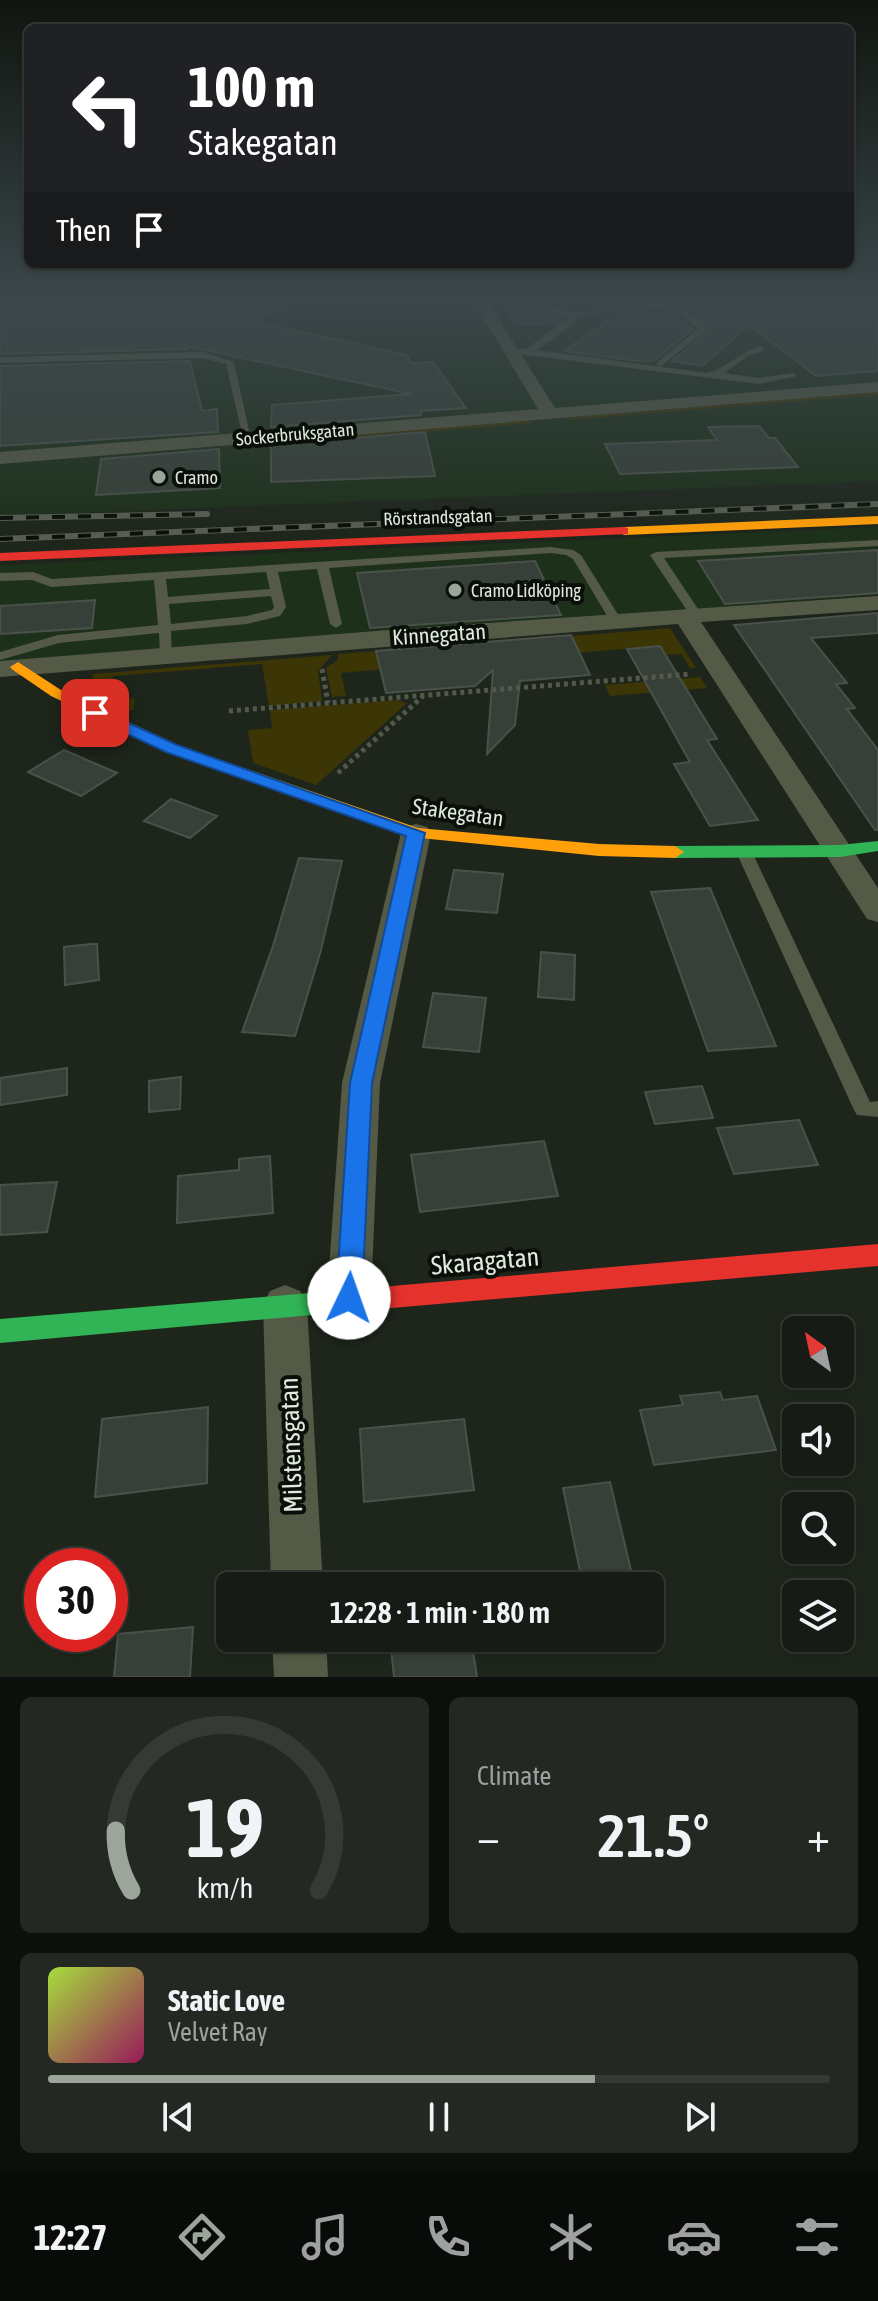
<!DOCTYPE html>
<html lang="en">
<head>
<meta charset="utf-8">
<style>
	:root { --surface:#161c15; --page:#232922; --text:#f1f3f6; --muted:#9ea1a0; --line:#353a34; --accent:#9ba599 }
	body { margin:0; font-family:"Asap Condensed",sans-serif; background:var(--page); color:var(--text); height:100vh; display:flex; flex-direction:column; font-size:30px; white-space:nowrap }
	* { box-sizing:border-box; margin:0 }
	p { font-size:26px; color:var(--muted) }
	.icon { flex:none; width:44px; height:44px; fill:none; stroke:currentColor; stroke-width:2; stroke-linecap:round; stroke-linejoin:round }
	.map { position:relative; height:1677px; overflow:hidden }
	.side { display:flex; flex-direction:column; gap:20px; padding:20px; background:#0c0f0c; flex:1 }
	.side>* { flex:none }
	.top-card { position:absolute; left:24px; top:24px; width:830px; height:244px; border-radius:12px; box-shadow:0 2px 6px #0004,0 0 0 2px var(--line); background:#202124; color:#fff; overflow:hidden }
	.needle { width:52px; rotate:327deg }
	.fabs { position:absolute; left:782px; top:1316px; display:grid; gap:16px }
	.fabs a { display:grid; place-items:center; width:72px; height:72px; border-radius:12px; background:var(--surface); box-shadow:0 2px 6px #0004,0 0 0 2px var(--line); font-size:40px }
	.speed { position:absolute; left:24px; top:1548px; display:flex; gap:16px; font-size:40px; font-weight:700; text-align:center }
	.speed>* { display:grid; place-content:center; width:104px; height:104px; border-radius:50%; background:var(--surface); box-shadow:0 2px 6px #0004,0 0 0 2px var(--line); line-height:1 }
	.speed .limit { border:12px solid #d22; background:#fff; color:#111 }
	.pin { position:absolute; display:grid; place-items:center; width:68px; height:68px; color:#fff; margin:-34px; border-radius:16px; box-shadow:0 4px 12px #0006 }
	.me { position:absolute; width:88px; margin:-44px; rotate:3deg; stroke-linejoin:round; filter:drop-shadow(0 0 6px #0008) }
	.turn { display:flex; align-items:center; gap:28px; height:168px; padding:0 32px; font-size:36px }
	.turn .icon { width:104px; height:104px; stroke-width:2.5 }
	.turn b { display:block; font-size:56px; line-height:68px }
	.then { display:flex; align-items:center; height:76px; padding:0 32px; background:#0003; gap:16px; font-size:30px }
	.big { font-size:60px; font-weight:600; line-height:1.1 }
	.side .widget { flex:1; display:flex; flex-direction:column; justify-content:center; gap:12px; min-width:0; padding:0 28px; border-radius:12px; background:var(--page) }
	.side .dial { align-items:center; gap:0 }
	.dial svg { height:208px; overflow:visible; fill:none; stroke:var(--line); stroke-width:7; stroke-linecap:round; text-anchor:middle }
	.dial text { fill:var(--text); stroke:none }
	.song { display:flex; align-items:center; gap:24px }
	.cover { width:96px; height:96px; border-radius:12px; background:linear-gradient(135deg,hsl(80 70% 55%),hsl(330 70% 35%)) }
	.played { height:8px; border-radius:4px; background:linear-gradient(90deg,var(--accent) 70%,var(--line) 70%) }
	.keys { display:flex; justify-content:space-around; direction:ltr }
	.heat { display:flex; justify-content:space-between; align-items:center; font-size:44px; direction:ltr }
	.side .tiles { flex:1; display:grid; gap:20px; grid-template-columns:1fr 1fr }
	.widget:last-child { grid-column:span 2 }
	.trip { position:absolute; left:216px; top:1572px; width:448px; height:80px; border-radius:12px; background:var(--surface); box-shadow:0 2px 6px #0004,0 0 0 2px var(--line); font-weight:600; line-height:80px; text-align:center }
	.tabs { display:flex; height:128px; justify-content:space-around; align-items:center; background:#090b08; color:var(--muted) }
	.tabs .icon { width:56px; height:56px }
	.tabs .selected { color:var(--accent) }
	.tabs b { font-size:36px; color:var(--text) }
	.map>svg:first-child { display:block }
	.built { fill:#1d301a }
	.green { fill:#3c3506 }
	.building { fill:#374038; stroke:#49514a; stroke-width:2 }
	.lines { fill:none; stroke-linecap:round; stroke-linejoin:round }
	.path { stroke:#54584b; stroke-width:5; stroke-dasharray:4 4; stroke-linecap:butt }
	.lane { fill:#545a46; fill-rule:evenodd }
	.street { fill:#545a46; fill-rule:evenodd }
	.fast { fill:#30b455; fill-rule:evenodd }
	.slow { fill:#ff9f0a; fill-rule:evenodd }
	.jam { fill:#e5322d; fill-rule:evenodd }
	.rail-casing { stroke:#575d50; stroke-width:6 }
	.rail { stroke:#0a1009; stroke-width:4; stroke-dasharray:13; stroke-linecap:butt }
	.route { fill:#1a73e8; stroke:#114b97; stroke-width:2 }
	.poi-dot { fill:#9ba599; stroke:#0a1009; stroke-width:3 }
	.labels { text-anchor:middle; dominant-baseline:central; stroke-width:8; stroke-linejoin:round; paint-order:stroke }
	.far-street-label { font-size:18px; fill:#dfe9dd; stroke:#0a1009 }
	.far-poi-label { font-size:18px; fill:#dfe9dd; stroke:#0a1009; text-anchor:start }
	.street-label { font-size:22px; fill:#dfe9dd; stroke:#0a1009 }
	.near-street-label { font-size:26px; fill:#dfe9dd; stroke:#0a1009 }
</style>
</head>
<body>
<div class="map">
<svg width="878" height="1677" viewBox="0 0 878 1677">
	<rect width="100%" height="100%" fill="#1e261c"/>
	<g class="built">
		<polygon points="0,299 878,299 878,481 0,516"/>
		<polygon points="878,527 878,595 0,662 0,565"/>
	</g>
	<g class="green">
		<polygon points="878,390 878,395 567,420 570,417"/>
		<polygon points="526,420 535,423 249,445 251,443"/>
		<polygon points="670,628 696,668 690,668 681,654 665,655 659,646 417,666 412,649"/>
		<polygon points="404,649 409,667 341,673 346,696 332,697 326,668 338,660 338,654"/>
		<polygon points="332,655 318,671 322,701 269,706 262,664 113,676 112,700 135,698 133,710 127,712 90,693 93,674"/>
		<polygon points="700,677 707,688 610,696 605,685"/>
		<polygon points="398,700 407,703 316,785 253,763 248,730 272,728 270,710"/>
	</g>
	<g class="building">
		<polygon points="0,298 302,298 252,321 407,355 411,363 433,362 466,408 420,411 421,415 271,427 272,405 411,394 186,346 187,349 0,354"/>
		<polygon points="498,298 531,298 544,314 561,319 556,323 516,325"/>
		<polygon points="641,298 878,298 878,371 816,376 749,325 702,366 672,361 709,331 709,327 688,310 666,302 635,302"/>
		<polygon points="640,311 671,315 693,329 656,359 645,362 564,351 620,313"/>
		<polygon points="190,361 202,411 217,409 218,432 0,446 0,366"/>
		<polygon points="759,426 769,438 775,438 798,467 620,474 605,444 717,440 708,427"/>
		<polygon points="425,432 435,476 271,482 271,445"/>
		<polygon points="219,449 220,488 96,495 101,459"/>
		<polygon points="878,550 878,593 725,604 698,561"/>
		<polygon points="535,561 561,615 370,628 357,573"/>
		<polygon points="95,600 92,628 0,634 0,606"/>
		<polygon points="878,613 878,633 811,638 847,683 836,684 855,708 847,709 878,750 878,830 875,830 734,625"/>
		<polygon points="571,635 590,675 520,681 515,725 487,754 493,670 475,686 386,693 376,651"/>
		<polygon points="660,646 717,739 707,740 758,820 710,826 674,764 690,762 627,649"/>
		<polygon points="64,750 117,773 81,796 28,772"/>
		<polygon points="171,799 217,816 190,838 144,821"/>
		<polygon points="299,858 342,861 321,950 295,1036 242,1032 273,946"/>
		<polygon points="454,870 503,874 497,913 446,909"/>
		<polygon points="710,888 776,1046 708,1051 651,892"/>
		<polygon points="91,944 97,944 99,980 65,985 64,947"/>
		<polygon points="541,952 575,955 574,1000 538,997"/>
		<polygon points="433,993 486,998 479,1052 423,1047"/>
		<polygon points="67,1068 67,1095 0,1105 0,1078"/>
		<polygon points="181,1077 180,1109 149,1112 149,1081"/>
		<polygon points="702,1086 713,1118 655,1124 645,1092"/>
		<polygon points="799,1120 818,1165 734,1174 717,1128"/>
		<polygon points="544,1141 558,1196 420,1212 411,1155"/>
		<polygon points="270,1156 273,1213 177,1223 178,1176 239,1170 239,1159"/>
		<polygon points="57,1182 47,1232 0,1235 0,1185"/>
		<polygon points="720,1392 723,1400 757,1396 776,1450 654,1465 640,1410 683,1405 680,1396"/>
		<polygon points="208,1407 207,1483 95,1497 102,1419"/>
		<polygon points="464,1419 474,1490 364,1502 360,1429"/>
		<polygon points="610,1482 634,1583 583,1586 563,1488"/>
		<polygon points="193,1627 190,1677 114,1677 118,1634"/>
		<polygon points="452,1638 471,1638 477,1677 394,1677 391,1648"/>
	</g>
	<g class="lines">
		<g class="path">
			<polyline points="322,669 328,703"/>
			<polyline points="229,711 691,674"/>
			<polyline points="338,773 423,696"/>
		</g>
		<g class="lane">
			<path d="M534,299h8c40,39 116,-28 165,30l-47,38 -4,-3 1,-2 41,-33c-29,-33 -84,-19 -122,-11l-3,6 -36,26 170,23c20,-5 33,-21 53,-27l3,1v4l-15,5 -24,17 35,5 34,-5 4,3 -38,8 -249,-31 -1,-2 19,-3 40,-31 -22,-5z"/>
			<polygon points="203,352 234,362 251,440 243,438 226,364 203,358 0,363 0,357"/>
			<polygon points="878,540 878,546 664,558 702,615 696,619 692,618 650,555 656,552"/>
			<path d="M551,547l22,3 8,5 41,66 -2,3h-8l-39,-65 -7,-4 -15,-2 -222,15 13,56 -6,4 -6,-4 -13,-55 -39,3 8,35 -6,9 -33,8 -76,7 1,27 -5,1 -7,-4 -1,-22 -100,10 -59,17v-8l58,-17 100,-10 -4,-45 -103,7 -19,-7 -32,1v-8l33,-1 19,7zM266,572l4,17 -102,8 -2,-18zM271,596l3,11 -2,3 -25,6 -76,8 -2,-20z"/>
			<polygon points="745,849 753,854 870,1102 878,1101 878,1117 857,1115 854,1110 737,854"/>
		</g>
		<g class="street">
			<polygon points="472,299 486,299 555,408 878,382 878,392 0,464 0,452 538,409"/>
			<polygon points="878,596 878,610 701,622 878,888 878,922 867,919 678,624 0,677 0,661 401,629"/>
			<polygon points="416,824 427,827 431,833 380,1083 371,1298 364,1311 349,1317 334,1311 327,1298 342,1083 401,833 405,827"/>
			<polygon points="285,1285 300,1291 307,1304 323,1586 271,1586 263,1304 270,1291"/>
			<polygon points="272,1638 326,1638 328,1677 274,1677"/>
		</g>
		<g class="fast">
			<polygon points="878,841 878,851 840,857 675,858 666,852 675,846 840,845"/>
			<polygon points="357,1289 366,1292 370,1300 366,1308 357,1311 0,1343 0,1319"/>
		</g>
		<g class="slow">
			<polygon points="878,516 878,524 624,535 618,531 624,527"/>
			<polygon points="18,662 61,690 177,745 418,828 599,844 675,846 684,852 675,858 599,856 410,837 165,751 51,696 13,670 10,667"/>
		</g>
		<g class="jam">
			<polygon points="624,527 628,528 628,534 0,561 0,553"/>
			<polygon points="878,1244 878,1266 357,1311 348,1308 344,1300 348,1292 357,1289"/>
		</g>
		<defs>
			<g id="rail">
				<polyline points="0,518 207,514"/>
				<polyline points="0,539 878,504"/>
			</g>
		</defs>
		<use href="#rail" class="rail-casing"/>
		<use href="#rail" class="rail"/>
	</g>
	<linearGradient id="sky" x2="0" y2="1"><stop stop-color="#10150f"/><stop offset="0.56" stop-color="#3b474b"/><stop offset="1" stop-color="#3b474b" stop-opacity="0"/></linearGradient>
	<rect width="878" height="533" fill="url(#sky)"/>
	<polygon class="route" points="95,708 177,745 425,833 372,1083 362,1298 358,1306 349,1310 340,1306 336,1298 350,1083 406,836 166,752 89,716 87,713"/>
	<g class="poi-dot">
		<circle cx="159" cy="477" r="8"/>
		<circle cx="455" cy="590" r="8"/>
	</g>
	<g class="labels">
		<g class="far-street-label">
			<text transform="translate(295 434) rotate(-5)">Sockerbruksgatan</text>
			<text transform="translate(438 517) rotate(-2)">Rörstrandsgatan</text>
		</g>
		<g class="far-poi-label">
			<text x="175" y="477">Cramo</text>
			<text x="471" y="590">Cramo Lidköping</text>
		</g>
		<g class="street-label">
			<text transform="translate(439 634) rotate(-4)">Kinnegatan</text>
			<text transform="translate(458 812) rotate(8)">Stakegatan</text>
		</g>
		<g class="near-street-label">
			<text transform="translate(485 1261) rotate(-5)">Skaragatan</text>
			<text transform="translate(291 1445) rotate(-92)">Milstensgatan</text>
		</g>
	</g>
</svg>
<div class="fabs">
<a><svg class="needle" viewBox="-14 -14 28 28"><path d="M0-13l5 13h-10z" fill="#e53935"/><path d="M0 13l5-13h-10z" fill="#9ea1a0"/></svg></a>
<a><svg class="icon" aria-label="sound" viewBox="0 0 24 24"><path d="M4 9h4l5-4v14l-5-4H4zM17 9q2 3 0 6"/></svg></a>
<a><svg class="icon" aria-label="search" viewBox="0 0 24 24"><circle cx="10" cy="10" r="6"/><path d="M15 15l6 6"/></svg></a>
<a><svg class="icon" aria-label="layers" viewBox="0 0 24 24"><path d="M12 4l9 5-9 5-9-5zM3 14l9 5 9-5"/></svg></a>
</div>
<div class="speed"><div class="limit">30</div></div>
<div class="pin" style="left:95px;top:713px;background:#d93025"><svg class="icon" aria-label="arrive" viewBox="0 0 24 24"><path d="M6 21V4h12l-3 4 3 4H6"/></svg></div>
<svg class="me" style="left:349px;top:1298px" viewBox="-20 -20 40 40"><circle r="19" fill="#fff"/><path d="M0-13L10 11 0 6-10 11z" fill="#1a73e8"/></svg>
<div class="trip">12:28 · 1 min · 180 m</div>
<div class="top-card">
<div class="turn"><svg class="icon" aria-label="left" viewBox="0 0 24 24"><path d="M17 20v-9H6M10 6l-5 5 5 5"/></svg><div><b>100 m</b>Stakegatan</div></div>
<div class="then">Then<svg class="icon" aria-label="arrive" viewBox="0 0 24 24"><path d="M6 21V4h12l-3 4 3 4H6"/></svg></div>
</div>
</div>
<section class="side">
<div class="tiles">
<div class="widget dial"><svg viewBox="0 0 100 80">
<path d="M14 69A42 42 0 1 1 86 69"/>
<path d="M14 69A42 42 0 0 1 8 46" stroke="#9ba599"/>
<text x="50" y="56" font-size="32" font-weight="700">19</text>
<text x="50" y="72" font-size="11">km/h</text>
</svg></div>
<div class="widget"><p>Climate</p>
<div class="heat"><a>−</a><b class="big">21.5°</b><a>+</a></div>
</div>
<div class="widget">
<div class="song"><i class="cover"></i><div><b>Static Love</b><p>Velvet Ray</p></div></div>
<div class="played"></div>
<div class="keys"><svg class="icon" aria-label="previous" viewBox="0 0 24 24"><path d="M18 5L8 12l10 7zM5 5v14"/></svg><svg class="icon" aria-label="pause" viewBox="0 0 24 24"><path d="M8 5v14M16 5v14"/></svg><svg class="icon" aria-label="next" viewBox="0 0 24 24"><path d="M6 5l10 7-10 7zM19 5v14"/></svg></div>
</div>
</div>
</section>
<nav class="tabs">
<b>12:27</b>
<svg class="icon selected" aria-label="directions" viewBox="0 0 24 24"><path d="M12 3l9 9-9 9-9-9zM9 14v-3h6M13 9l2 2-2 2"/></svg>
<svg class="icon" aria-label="music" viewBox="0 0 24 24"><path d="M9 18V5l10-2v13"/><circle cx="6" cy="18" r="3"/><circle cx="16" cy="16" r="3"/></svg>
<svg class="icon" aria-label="phone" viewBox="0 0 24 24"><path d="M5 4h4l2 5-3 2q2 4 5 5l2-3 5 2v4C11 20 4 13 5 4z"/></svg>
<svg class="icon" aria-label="climate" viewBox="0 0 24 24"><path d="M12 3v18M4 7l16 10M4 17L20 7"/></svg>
<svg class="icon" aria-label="car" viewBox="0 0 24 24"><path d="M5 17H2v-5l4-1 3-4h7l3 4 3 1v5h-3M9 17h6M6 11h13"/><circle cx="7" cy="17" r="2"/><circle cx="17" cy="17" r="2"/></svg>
<svg class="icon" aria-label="filters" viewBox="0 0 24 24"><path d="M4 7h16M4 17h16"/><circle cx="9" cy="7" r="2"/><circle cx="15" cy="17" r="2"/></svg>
</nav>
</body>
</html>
